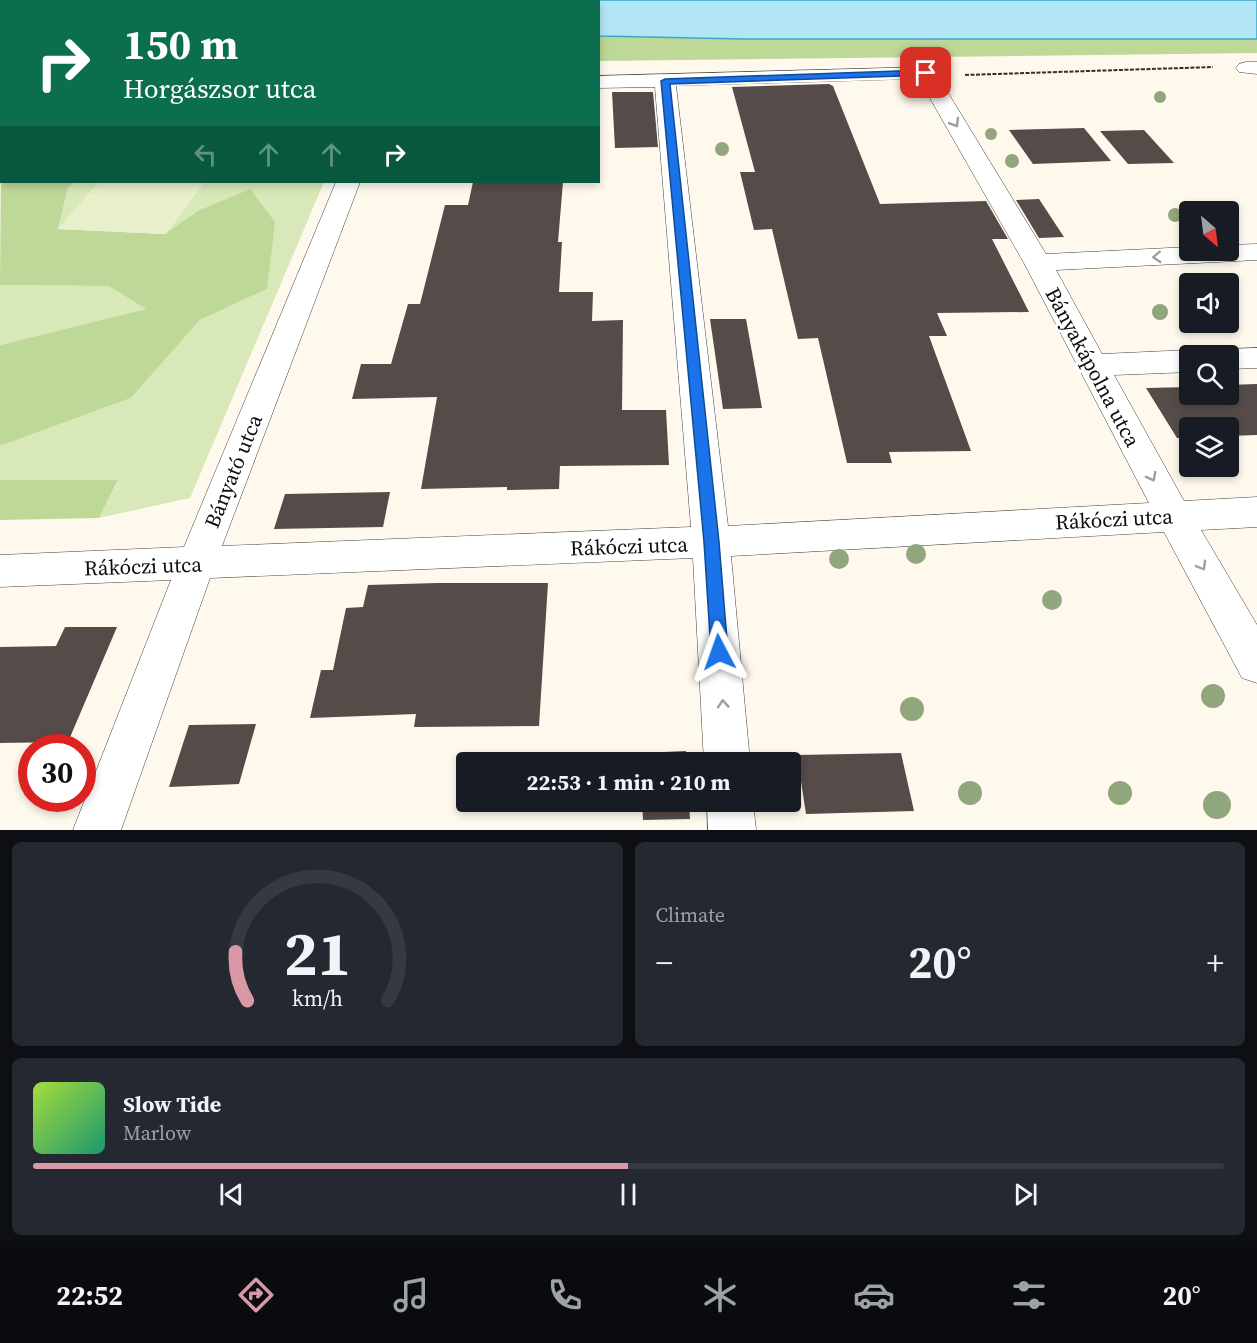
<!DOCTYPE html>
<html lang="en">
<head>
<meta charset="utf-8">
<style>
	:root { --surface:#171b24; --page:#242831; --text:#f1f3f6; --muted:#9ea1a6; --line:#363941; --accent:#d898a6 }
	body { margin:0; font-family:"Source Serif 4",serif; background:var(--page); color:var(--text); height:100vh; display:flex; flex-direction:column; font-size:22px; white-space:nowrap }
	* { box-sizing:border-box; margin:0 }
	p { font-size:20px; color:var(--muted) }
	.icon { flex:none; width:33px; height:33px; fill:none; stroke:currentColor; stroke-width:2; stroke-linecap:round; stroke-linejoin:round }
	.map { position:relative; height:830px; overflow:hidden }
	.sheet { display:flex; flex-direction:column; gap:12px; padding:12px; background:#0d0f14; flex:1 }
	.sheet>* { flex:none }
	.banner { position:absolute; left:0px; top:0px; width:600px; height:183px; box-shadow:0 3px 9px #0003; background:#0b6e4f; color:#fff; overflow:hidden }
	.needle { width:39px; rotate:152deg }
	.buttons { position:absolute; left:1179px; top:201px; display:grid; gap:12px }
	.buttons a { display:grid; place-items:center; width:60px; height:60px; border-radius:6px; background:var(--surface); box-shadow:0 3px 9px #0003; font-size:30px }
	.speed { position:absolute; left:18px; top:734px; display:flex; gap:12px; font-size:30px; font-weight:700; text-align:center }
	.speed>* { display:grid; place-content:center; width:78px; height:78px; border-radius:50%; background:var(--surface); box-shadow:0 3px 9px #0003; line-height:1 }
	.speed .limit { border:9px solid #d22; background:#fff; color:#111 }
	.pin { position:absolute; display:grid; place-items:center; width:51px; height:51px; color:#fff; margin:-26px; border-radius:12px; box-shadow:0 3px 9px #0006 }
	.me { position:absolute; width:66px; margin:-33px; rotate:356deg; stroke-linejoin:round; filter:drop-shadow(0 0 4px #0008) }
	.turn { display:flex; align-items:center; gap:21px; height:126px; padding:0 24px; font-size:27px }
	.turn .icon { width:78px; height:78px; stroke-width:2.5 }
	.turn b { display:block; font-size:42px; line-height:51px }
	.lanes { display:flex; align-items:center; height:57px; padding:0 24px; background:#0003; justify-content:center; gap:30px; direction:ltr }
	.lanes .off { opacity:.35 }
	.big { font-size:45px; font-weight:700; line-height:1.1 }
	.sheet .tile { flex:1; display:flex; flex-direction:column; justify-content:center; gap:9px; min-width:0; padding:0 21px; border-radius:9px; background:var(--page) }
	.sheet .dial { align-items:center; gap:0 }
	.dial svg { height:156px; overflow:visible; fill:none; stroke:var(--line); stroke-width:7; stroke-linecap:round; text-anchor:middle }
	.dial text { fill:var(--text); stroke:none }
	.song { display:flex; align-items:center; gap:18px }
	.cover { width:72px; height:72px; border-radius:9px; background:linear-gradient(135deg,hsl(80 70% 55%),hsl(160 70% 35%)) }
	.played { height:6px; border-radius:3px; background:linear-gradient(90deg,var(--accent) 50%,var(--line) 50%) }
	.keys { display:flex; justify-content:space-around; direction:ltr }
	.heat { display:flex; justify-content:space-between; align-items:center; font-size:33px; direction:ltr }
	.sheet .tiles { flex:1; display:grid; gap:12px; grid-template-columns:1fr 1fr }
	.tile:last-child { grid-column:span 2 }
	.trip { position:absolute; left:456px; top:752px; width:345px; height:60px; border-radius:6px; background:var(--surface); box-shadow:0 3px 9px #0003; font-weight:700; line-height:60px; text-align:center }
	.tabs { display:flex; height:96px; justify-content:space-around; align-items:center; background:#090b0e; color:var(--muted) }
	.tabs .icon { width:42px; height:42px }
	.tabs .active { color:var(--accent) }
	.tabs b { font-size:27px; color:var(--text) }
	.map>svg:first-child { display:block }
	.green { fill:#d8e8b8 }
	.forest { fill:#bed898 }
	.pitch { fill:#e8efca }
	.water { fill:#b3e6f4; stroke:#3ca6c9; stroke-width:1.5 }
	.building { fill:#554c49 }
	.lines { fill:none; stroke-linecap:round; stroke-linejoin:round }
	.minor-casing { stroke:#404040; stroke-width:1 }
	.path { stroke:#2f2f2f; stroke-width:2; stroke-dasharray:4 1.5; stroke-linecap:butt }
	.minor { fill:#fff; fill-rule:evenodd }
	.tree { fill:#91a67c }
	.oneway { stroke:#9e9e9e }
	.route { fill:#1a73e8; stroke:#114b97; stroke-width:1.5 }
	.labels { text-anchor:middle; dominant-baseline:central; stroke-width:6; stroke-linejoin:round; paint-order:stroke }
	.street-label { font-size:21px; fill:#0d0d0d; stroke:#fff }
</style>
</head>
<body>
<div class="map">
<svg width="1257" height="830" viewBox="0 0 1257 830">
	<rect width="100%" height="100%" fill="#fff9ed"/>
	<g class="green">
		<polygon points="74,182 99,182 58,229 68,188"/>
		<polygon points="204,182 324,182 190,498 99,518 118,481 0,480 0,446 131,398 200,320 267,289 198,211 166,234"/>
		<polygon points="0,285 110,286 146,309 0,345"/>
	</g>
	<g class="forest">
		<polygon points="599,36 743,39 1257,39 1257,53 599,61"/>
		<polygon points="1,165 2,182 74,182 68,188 58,229 165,234 198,211 250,189 275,222 267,289 200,320 131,398 0,446 0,345 146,309 109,286 0,285"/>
		<polygon points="0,480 118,480 99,518 0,520"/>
	</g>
	<polygon class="pitch" points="99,182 204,182 166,234 58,229"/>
	<g class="water">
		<polygon points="0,0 334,0 2,2 0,56"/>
		<polygon points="463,0 1257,0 1257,39 743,39 599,36 598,2"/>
	</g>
	<g class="building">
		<polygon points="829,84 833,86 880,204 986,201 1008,239 992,239 1029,312 937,313 947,336 929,336 971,451 889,452 892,463 847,463 818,338 798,339 772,229 754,230 740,172 755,172 732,87"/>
		<polygon points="612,92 653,92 658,147 615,148"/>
		<polygon points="1084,128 1111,161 1033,164 1009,130"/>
		<polygon points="1144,130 1174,163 1128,164 1100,131"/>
		<polygon points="473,182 563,182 558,242 562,242 559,292 593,292 592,321 623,320 622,410 666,410 669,465 560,466 559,489 507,490 507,487 421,489 437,397 352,399 361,364 391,364 408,304 420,304 445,205 468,205"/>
		<polygon points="1039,199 1064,237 1039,238 1016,200"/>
		<polygon points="710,319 746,319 762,408 723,409"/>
		<polygon points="1257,384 1257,435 1228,436 1228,428 1190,428 1190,438 1177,438 1146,388 1190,387 1190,394 1228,394 1228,385"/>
		<polygon points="390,492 383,527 274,529 285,494"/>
		<polygon points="437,583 548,583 539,726 414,727 416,714 310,718 321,670 333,670 346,608 363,607 368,585"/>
		<polygon points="65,627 117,627 68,742 0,743 0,647 56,646"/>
		<polygon points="256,724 239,784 169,787 189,725"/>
		<polygon points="686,751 687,762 641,762 641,753"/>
		<polygon points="901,753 914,811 806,814 797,755"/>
		<polygon points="642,801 689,801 690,819 643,820"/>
	</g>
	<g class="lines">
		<defs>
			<g id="minor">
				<rect x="392" y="0" width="18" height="2"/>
				<polygon points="1246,62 1257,62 1257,74 1239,72 1236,68 1239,64"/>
				<path d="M926,67l7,2 3,4 110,181 144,-7v3h38v-5l29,-1v16l-201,10 46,84 88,-4 12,6h-12v16l-76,3 70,126 73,-4v30l-56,3 56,95v58l-15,-5 -78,-146 -433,24 19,206h-46l-11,-204 -483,20 -89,252h-48l98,-250 -171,7v-32l184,-8 152,-365h24l-138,364 469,-19 -36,-440 -57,1v-12zM919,79l105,184 125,240 -421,23 -52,-440z"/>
				<polygon points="1257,348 1257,368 1228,369 1228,356 1215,356 1217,352 1228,349"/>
				<polygon points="707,801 753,801 756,830 708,830"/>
			</g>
		</defs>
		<use href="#minor" class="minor-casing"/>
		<polyline class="path" points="965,75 1213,67"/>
		<use href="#minor" class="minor"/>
	</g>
	<g class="tree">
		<circle cx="1160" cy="97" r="6"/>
		<circle cx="991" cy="134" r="6"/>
		<circle cx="722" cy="149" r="7"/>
		<circle cx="1012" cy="161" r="7"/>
		<circle cx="1175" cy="215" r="7"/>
		<circle cx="1160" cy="312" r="8"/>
		<circle cx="916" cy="554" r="10"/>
		<circle cx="839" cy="559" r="10"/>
		<circle cx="1052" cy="600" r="10"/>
		<circle cx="1213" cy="696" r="12"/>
		<circle cx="912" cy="709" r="12"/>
		<circle cx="970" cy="793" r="12"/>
		<circle cx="1120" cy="793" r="12"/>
		<circle cx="1217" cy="805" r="14"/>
	</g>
	<defs><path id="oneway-chevron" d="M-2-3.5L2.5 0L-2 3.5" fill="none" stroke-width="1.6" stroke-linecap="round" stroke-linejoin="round" transform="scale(1.5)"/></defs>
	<g class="oneway">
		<use href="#oneway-chevron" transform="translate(955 123) rotate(59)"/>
		<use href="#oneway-chevron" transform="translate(1157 257) rotate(177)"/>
		<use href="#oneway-chevron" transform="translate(1152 477) rotate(62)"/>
		<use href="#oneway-chevron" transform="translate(1202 566) rotate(60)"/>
		<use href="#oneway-chevron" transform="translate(723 704) rotate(-94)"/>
	</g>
	<polygon class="route" points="926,70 929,71 929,75 670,84 719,542 728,652 725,658 719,660 713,658 711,652 704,542 661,81 665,79"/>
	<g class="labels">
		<g class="street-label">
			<text transform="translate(1093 367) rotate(62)">Bányakápolna utca</text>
			<text transform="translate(233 471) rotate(-68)">Bányató utca</text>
			<text transform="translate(1114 519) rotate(-3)">Rákóczi utca</text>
			<text transform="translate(629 546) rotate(-2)">Rákóczi utca</text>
			<text transform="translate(143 566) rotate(-2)">Rákóczi utca</text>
		</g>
	</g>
</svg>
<div class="buttons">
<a><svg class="needle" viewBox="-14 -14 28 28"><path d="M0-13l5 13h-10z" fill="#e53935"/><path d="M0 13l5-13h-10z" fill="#9ea1a6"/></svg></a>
<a><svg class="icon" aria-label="sound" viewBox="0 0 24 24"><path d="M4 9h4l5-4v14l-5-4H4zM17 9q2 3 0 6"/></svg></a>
<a><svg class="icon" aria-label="search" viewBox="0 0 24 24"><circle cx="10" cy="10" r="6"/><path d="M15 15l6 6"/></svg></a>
<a><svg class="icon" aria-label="layers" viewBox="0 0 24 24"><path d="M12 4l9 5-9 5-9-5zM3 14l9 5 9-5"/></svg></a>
</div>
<div class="speed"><div class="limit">30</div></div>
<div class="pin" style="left:926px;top:73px;background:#d93025"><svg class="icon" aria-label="arrive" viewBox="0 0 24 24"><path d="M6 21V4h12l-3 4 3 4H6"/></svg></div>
<svg class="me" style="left:719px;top:652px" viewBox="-20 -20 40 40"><path d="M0-17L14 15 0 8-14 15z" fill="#1a73e8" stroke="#fff" stroke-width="4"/></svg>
<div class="trip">22:53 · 1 min · 210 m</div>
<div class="banner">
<div class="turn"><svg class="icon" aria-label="right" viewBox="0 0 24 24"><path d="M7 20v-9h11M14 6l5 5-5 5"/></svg><div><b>150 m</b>Horgászsor utca</div></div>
<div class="lanes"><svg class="icon off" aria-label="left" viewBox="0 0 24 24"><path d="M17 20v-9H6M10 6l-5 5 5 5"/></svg><svg class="icon off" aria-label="ahead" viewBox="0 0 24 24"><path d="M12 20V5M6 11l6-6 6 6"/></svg><svg class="icon off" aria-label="ahead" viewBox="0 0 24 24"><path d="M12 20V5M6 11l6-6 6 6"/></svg><svg class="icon" aria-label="right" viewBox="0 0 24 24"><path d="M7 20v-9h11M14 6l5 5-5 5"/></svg></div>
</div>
</div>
<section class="sheet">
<div class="tiles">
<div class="tile dial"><svg viewBox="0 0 100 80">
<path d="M14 69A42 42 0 1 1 86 69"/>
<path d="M14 69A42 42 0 0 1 8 44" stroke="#d898a6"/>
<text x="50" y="56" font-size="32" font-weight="700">21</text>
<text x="50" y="72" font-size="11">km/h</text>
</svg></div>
<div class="tile"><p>Climate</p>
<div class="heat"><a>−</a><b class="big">20°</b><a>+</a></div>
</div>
<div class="tile">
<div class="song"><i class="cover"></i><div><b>Slow Tide</b><p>Marlow</p></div></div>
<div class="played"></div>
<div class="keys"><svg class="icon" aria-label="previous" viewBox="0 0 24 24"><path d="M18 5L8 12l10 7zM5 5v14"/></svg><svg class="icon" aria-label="pause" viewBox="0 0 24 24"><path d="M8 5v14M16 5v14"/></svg><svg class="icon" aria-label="next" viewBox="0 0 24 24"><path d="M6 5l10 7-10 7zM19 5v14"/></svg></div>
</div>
</div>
</section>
<nav class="tabs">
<b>22:52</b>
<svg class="icon active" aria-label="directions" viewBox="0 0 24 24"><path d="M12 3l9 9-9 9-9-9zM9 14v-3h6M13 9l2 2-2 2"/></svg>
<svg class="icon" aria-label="music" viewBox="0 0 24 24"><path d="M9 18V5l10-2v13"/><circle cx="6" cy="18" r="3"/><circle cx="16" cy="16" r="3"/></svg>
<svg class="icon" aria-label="phone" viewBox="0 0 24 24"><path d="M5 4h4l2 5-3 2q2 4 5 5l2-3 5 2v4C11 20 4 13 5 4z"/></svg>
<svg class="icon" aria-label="climate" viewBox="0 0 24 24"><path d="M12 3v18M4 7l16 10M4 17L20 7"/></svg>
<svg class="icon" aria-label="car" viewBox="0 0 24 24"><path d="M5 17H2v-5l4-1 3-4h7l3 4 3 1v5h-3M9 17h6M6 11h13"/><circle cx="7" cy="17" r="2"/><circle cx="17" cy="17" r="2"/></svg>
<svg class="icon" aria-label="filters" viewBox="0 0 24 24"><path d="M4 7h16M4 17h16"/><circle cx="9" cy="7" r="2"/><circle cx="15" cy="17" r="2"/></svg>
<b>20°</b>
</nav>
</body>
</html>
